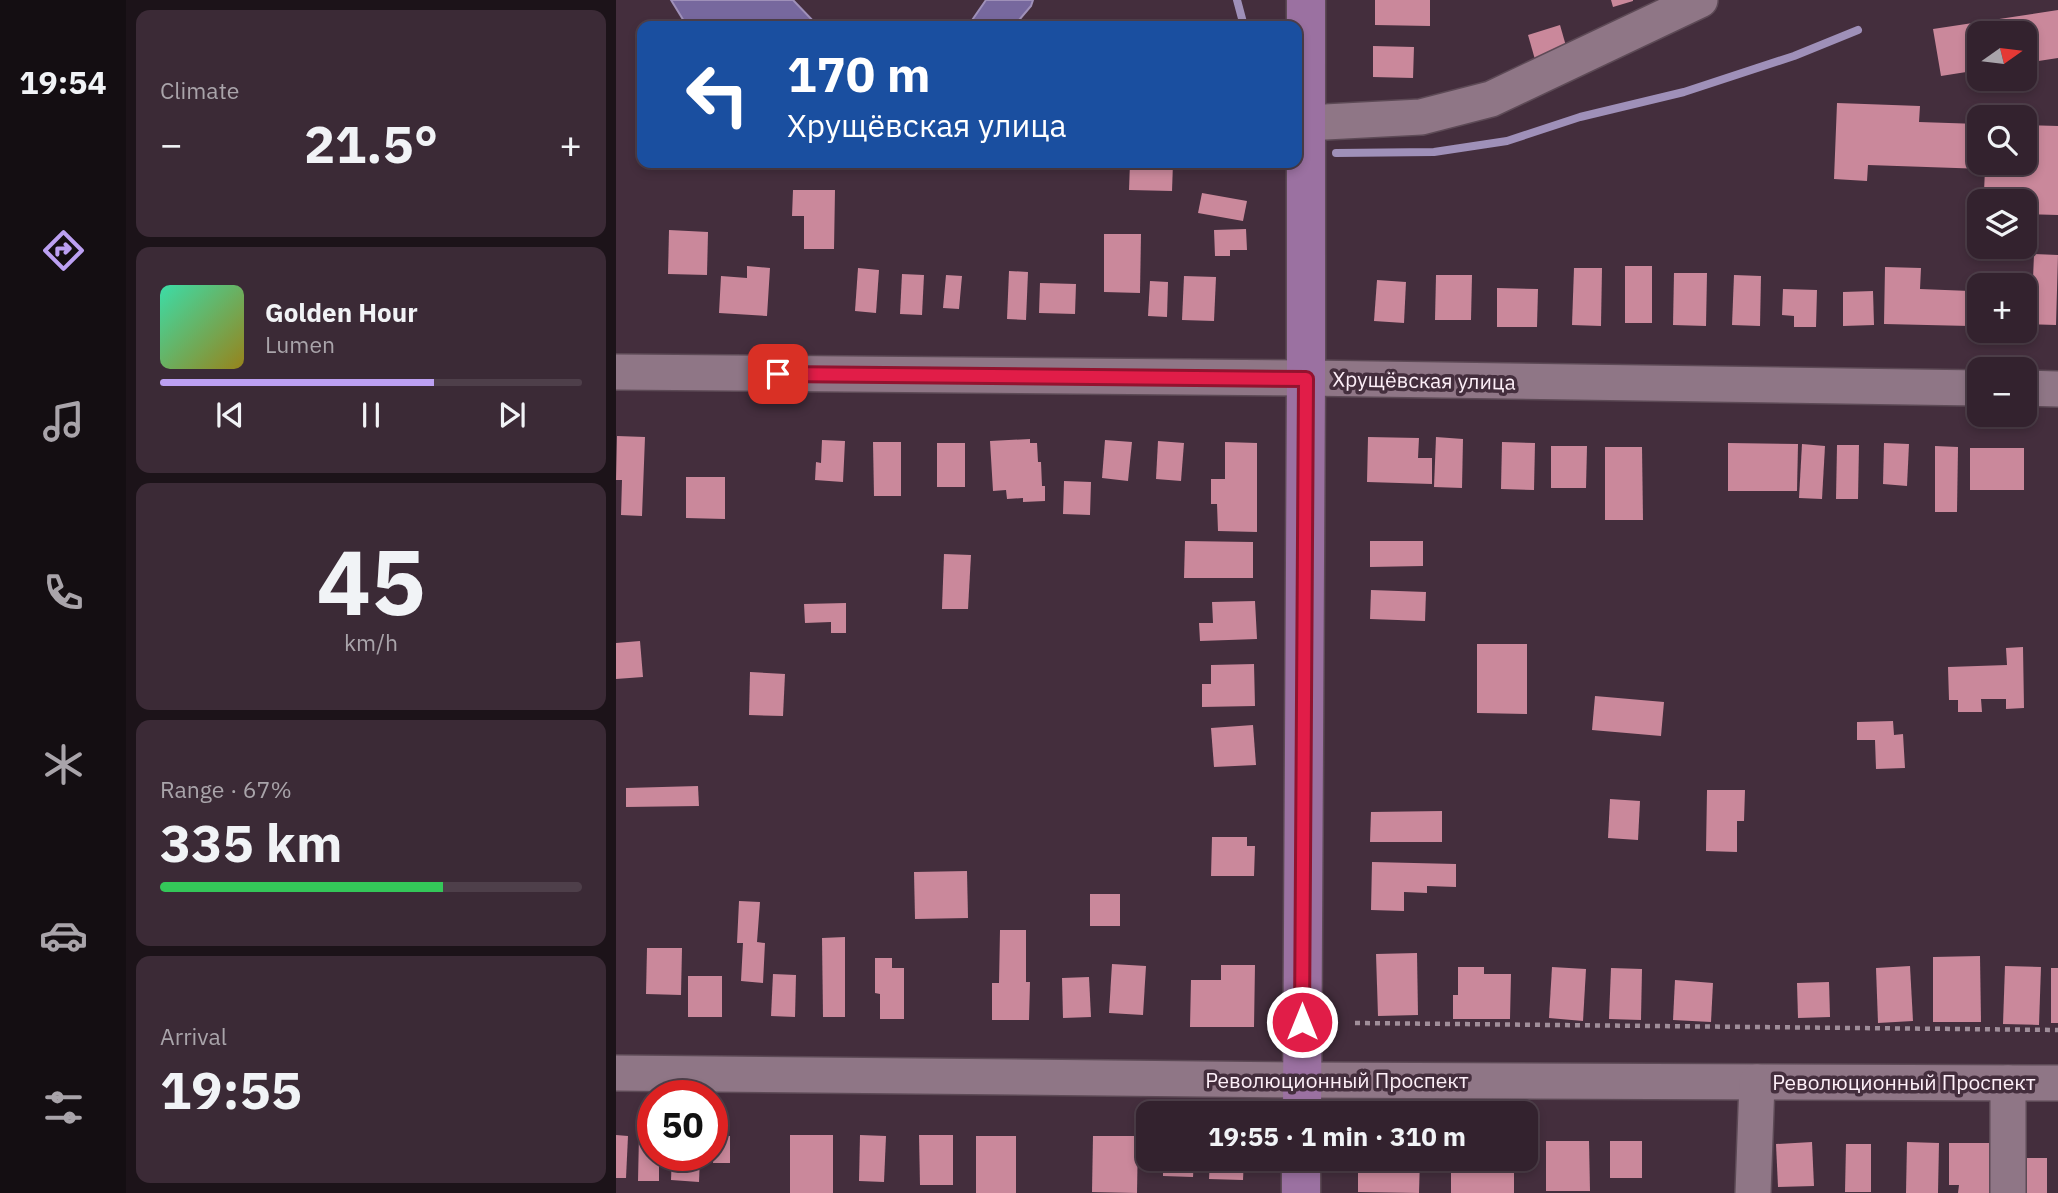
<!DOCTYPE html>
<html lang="en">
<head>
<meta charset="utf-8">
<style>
	:root { --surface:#33222e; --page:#3b2a36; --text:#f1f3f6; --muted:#a9a4aa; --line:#4e3f4a; --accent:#bca0f2 }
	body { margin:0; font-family:"IBM Plex Sans",sans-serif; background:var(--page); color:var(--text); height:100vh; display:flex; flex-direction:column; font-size:26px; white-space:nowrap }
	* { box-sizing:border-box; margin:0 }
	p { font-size:23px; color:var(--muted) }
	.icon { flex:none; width:38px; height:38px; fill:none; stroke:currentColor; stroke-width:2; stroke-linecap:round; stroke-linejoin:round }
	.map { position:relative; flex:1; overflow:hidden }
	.side { display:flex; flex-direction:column; gap:10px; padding:10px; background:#1c1319; width:490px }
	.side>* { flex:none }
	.guide { position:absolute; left:21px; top:21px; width:665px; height:147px; border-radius:14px; box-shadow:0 4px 10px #0003,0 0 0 2px var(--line); background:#1a4fa0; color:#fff; overflow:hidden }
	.needle { width:46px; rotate:76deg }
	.buttons { position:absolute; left:1351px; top:21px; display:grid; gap:14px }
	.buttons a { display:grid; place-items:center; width:70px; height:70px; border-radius:14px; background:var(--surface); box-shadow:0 4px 10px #0003,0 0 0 2px var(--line); font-size:35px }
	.speed { position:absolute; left:21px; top:1080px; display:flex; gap:14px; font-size:35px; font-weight:700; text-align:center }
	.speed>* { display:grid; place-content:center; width:91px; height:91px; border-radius:50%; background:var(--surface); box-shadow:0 4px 10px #0003,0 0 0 2px var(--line); line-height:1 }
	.speed .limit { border:10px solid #d22; background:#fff; color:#111 }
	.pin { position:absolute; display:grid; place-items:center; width:60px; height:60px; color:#fff; margin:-30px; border-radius:14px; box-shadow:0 4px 10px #0006 }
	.me { position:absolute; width:77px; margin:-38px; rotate:0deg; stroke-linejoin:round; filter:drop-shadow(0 0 5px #0008) }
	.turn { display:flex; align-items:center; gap:24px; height:147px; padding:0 35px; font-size:32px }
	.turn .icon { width:91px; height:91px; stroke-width:2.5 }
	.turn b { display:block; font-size:49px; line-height:60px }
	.big { font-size:52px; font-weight:800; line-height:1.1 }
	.side .tile { flex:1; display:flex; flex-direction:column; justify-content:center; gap:10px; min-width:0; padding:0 24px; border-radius:14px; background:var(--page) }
	.side .dial { align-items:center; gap:0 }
	.dial b { font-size:91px; line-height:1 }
	.song { display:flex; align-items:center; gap:21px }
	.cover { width:84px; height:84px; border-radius:10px; background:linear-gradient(135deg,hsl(160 70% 55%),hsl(50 70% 35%)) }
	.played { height:7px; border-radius:4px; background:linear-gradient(90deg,var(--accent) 65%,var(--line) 65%) }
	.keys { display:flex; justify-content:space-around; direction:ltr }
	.heat { display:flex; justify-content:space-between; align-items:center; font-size:38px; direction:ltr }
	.charge { height:10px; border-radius:5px; background:linear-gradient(90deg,#34c759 67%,var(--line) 0) }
	.trip { position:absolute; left:520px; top:1101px; width:402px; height:70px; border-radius:14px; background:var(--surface); box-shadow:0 4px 10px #0003,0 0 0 2px var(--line); font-weight:800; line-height:70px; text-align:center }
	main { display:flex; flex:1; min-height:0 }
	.tab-bar { display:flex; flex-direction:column; width:126px; justify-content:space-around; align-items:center; background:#140e12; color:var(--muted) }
	.tab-bar .icon { width:49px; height:49px }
	.tab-bar .active { color:var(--accent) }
	.tab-bar b { font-size:32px; color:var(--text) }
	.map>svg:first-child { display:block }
	.water { fill:#77689e; stroke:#9f90b9; stroke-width:2 }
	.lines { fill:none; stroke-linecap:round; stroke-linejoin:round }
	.stream { stroke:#9f90b9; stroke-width:8 }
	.building { fill:#ca889b }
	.minor-casing { stroke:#5d4a56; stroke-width:38 }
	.major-casing { stroke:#5d4a56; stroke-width:41 }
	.path { stroke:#a08e9a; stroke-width:4.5; stroke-dasharray:5 5; stroke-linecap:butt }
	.minor { stroke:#8f7686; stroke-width:35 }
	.major { stroke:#9b71a1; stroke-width:38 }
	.route-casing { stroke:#92132f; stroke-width:18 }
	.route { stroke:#e11d48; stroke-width:12 }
	.labels { text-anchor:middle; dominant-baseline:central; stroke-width:7; stroke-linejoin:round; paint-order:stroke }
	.street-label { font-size:21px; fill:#fdeff8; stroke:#442e3d }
</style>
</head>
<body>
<main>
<nav class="tab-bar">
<b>19:54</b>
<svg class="icon active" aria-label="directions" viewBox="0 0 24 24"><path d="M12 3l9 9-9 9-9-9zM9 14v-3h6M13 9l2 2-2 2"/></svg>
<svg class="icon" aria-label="music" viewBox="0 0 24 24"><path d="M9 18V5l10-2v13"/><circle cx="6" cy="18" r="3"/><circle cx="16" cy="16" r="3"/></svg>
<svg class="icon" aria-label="phone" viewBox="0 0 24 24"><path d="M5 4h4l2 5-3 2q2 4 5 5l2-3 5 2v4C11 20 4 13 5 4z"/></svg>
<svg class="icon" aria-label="climate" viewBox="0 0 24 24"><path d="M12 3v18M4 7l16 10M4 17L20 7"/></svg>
<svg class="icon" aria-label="car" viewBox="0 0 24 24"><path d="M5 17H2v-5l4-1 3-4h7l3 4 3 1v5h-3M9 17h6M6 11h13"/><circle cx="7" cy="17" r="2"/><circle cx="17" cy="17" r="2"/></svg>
<svg class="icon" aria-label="filters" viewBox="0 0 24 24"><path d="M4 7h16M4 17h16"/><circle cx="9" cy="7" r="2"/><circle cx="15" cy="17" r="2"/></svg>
</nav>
<section class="side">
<div class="tile"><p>Climate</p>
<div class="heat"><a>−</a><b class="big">21.5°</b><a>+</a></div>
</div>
<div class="tile">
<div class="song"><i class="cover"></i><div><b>Golden Hour</b><p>Lumen</p></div></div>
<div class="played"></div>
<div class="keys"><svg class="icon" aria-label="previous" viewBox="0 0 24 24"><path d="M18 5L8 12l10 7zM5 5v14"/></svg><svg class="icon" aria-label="pause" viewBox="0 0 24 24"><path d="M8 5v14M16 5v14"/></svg><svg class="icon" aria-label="next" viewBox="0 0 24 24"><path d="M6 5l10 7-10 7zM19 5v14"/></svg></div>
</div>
<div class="tile dial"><b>45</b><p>km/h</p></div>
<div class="tile"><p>Range · 67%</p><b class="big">335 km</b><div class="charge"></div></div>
<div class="tile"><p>Arrival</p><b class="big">19:55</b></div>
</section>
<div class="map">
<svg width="1442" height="1193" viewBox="0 0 1442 1193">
	<rect width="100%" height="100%" fill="#442e3d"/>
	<g class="water">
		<polygon points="55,0 177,0 202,26 71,26"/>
		<polygon points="370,0 417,0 415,6 398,26 352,26"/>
	</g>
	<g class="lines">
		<g class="stream">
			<polyline points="621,0 628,26"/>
			<polyline points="720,153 818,152 891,141 964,117 1068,92 1178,56 1242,30"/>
		</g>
	</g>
	<g class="building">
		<polygon points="759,0 814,0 814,26 759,25"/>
		<polygon points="995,0 1017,0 1017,1 997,7"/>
		<polygon points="1442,10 1442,58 1409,63 1409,33 1363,33 1363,70 1325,76 1317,29"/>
		<polygon points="944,25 954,60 922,70 912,35"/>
		<polygon points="757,46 798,47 797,78 757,77"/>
		<polygon points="1221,103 1304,106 1303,122 1363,124 1363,163 1409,163 1409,125 1442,126 1442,215 1409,214 1409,201 1384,201 1384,193 1368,192 1369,169 1252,165 1251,181 1218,179"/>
		<polygon points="514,163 557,163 556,191 513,190"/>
		<polygon points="177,190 219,190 218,249 188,249 188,216 176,216"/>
		<polygon points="586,193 631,201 627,221 582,213"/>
		<polygon points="630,229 631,250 614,250 614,256 599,256 598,230"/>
		<polygon points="53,230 92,232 91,275 52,274"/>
		<polygon points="488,234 525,234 524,293 488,292"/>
		<polygon points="1418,254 1442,255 1440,325 1409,324 1409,285 1400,285 1401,279 1417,279"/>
		<polygon points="131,266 154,268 151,316 103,313 105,276 131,278"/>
		<rect x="1009" y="266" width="27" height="57"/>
		<polygon points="1269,267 1305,268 1304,289 1354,291 1354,326 1268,324"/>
		<polygon points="242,268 263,270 260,313 239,311"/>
		<polygon points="958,268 986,268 985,326 956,325"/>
		<polygon points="393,271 412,272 410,320 391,319"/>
		<polygon points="1058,273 1091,273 1090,326 1057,325"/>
		<polygon points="286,274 308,275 306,315 284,314"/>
		<polygon points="330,275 346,276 343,309 327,308"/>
		<polygon points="820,275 856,275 855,320 819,320"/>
		<polygon points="1118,275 1145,276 1144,326 1116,325"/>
		<polygon points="568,276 600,277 598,321 566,320"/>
		<polygon points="761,280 790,282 788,323 758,321"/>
		<polygon points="534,281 552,282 551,317 532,316"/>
		<polygon points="424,283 460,284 459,314 423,313"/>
		<polygon points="881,288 922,289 921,327 881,327"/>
		<polygon points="1167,289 1201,290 1200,327 1178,327 1178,316 1166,315"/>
		<polygon points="1257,291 1258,325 1227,326 1227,292"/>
		<polygon points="1,436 29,437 26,516 5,515 6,480 0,480"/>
		<polygon points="752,437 803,438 802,458 816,458 816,484 751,482"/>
		<polygon points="820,437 847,439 846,488 818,487"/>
		<polygon points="414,439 414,443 421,443 422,462 425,462 426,486 429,486 429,501 407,502 407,498 391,499 390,490 377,491 374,441"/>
		<polygon points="206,440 229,441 227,482 199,480 200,462 205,463"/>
		<polygon points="489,440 516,442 512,481 486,478"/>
		<polygon points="542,441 568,443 565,481 540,479"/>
		<polygon points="257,442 285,442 285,496 258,496"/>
		<polygon points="609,442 641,443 641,532 602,531 601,504 595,504 595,479 609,479"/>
		<polygon points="886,442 919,443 918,490 885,489"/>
		<rect x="321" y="443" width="28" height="44"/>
		<polygon points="1112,443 1182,444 1181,491 1112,491"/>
		<polygon points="1268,443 1293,444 1291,486 1267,484"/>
		<polygon points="1186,444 1209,446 1206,499 1183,498"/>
		<polygon points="1221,445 1243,445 1242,499 1220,499"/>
		<polygon points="935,446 971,446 970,488 935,488"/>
		<polygon points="1319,446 1342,447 1341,512 1319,512"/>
		<polygon points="989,447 1026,447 1027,520 989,520"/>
		<rect x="1354" y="448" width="54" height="42"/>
		<polygon points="70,477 109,477 109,519 70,518"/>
		<polygon points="448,481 475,482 474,515 447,514"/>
		<polygon points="569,541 637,542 637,578 568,578"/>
		<polygon points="754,541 807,541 807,566 754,567"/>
		<polygon points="328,554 355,555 352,609 326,609"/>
		<polygon points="755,590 810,592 809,621 754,619"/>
		<polygon points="639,601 641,639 584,641 583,623 597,623 596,602"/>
		<polygon points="230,603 230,633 215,633 215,622 189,623 188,604"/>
		<polygon points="24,641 27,677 0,679 0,643"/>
		<polygon points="861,644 911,644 911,714 861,713"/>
		<polygon points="1407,647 1408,708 1390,709 1390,699 1365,699 1366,712 1342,712 1342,700 1333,700 1332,667 1391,665 1390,648"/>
		<polygon points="638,664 639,706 586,707 586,684 595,684 595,665"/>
		<polygon points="134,672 169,674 167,716 133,715"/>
		<polygon points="979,696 1048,702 1045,736 976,730"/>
		<polygon points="1277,721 1278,735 1287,734 1289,768 1260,769 1259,740 1241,740 1241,722"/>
		<polygon points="637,725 640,765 598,767 595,728"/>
		<polygon points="82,786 83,806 10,807 10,788"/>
		<polygon points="1091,790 1129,790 1128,821 1121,821 1121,852 1090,851"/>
		<polygon points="994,799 1024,801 1022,840 992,838"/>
		<polygon points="826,811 826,842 754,842 755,812"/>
		<polygon points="596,837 631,837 631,846 639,846 638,876 595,876"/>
		<polygon points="756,862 840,864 840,887 811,886 811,893 788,892 788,911 755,910"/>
		<polygon points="351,871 352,918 299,919 298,872"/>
		<rect x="474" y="894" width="30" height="32"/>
		<polygon points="123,901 144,902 141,942 149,943 147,983 125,981 127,943 121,943"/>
		<polygon points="384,930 410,930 410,982 414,982 413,1020 376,1020 376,983 383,983"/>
		<polygon points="229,937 229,1017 207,1017 206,938"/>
		<polygon points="31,948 66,948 65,995 30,994"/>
		<polygon points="801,953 802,1015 762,1016 760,954"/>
		<polygon points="1364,956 1365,1022 1317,1022 1317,957"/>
		<polygon points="259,958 276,958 276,968 288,968 288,1019 264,1019 264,994 259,993"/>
		<polygon points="496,964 530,966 527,1015 493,1013"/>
		<polygon points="605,965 639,965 638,1027 574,1027 575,980 605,980"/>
		<polygon points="1294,966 1297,1021 1262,1023 1260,968"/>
		<polygon points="1389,966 1425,967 1423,1025 1387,1024"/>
		<polygon points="842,967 868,967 868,974 895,974 894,1019 837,1019 837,995 842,995"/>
		<polygon points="936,967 970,969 967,1021 933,1018"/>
		<polygon points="995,968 1026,969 1025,1020 993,1019"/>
		<rect x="1435" y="968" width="7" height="55"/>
		<polygon points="157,974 180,975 179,1017 155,1016"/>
		<rect x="72" y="976" width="34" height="41"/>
		<polygon points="473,977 475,1017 447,1018 446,978"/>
		<polygon points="1059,980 1097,983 1095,1022 1057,1020"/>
		<polygon points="1213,982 1214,1017 1182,1018 1181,983"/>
		<polygon points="0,1135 12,1136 10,1178 0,1178"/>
		<polygon points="23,1135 37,1135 37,1155 43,1155 43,1181 22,1181"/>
		<polygon points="98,1135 114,1136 114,1163 97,1163"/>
		<rect x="174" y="1135" width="43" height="58"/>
		<polygon points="244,1135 270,1136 268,1182 243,1181"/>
		<polygon points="303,1135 337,1135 337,1185 304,1185"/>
		<rect x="360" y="1136" width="40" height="57"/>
		<polygon points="477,1136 522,1136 521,1193 476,1192"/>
		<polygon points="930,1141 973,1141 974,1191 930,1191"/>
		<rect x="994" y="1141" width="32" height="37"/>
		<polygon points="1196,1142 1198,1186 1162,1187 1160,1144"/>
		<polygon points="1291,1142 1323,1143 1322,1193 1290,1193"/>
		<polygon points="1333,1143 1384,1143 1384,1193 1342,1193 1343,1185 1333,1185"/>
		<polygon points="1230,1144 1255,1144 1255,1192 1229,1192"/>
		<polygon points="56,1155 84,1155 83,1182 55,1180"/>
		<polygon points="547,1158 578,1158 577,1177 547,1176"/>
		<polygon points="594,1158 628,1158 627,1180 593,1179"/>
		<polygon points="742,1158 804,1158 803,1193 742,1192"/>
		<rect x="835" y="1158" width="63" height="35"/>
		<polygon points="1399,1158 1431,1158 1431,1193 1400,1193"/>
	</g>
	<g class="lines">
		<defs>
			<g id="minor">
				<polyline points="690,123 805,117 875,99 1084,0"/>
				<polyline points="0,372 690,378 1363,388"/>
				<polyline points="1409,388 1442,389"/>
				<polyline points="0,1073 686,1080 1442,1083"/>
				<polyline points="1137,1193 1141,1082"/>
				<polyline points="1392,1193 1392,1083"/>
			</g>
			<g id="major">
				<polyline points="686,1113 690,378 690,0"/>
				<polyline points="685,1193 685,1158"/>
			</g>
		</defs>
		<use href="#minor" class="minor-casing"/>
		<use href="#major" class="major-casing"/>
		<polyline class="path" points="739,1023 1442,1030"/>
		<use href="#minor" class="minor"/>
		<use href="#major" class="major"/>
	</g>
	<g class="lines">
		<defs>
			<polyline id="route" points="162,374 690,379 686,1022"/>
		</defs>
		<use href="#route" class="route-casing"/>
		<use href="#route" class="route"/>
	</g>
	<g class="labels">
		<g class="street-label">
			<text transform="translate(808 380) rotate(1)">Хрущёвская улица</text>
			<text x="721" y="1080">Революционный Проспект</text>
			<text x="1288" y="1082">Революционный Проспект</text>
		</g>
	</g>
</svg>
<div class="buttons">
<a><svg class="needle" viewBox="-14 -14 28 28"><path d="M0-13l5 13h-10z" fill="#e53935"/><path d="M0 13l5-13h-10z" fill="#a9a4aa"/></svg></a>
<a><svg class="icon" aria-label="search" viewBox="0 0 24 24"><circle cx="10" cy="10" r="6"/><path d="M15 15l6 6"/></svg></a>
<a><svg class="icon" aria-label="layers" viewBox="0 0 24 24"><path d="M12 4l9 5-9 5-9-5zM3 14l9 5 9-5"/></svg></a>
<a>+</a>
<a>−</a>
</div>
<div class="speed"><div class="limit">50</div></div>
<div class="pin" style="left:162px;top:374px;background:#d93025"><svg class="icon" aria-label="arrive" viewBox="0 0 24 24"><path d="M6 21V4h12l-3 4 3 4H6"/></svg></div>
<svg class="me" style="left:686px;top:1022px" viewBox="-20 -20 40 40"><circle r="17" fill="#e11d48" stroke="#fff" stroke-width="3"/><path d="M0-11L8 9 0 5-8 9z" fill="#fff"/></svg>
<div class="trip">19:55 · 1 min · 310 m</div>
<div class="guide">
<div class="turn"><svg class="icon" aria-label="left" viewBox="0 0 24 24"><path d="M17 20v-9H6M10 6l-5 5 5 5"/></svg><div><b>170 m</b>Хрущёвская улица</div></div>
</div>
</div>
</main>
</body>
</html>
